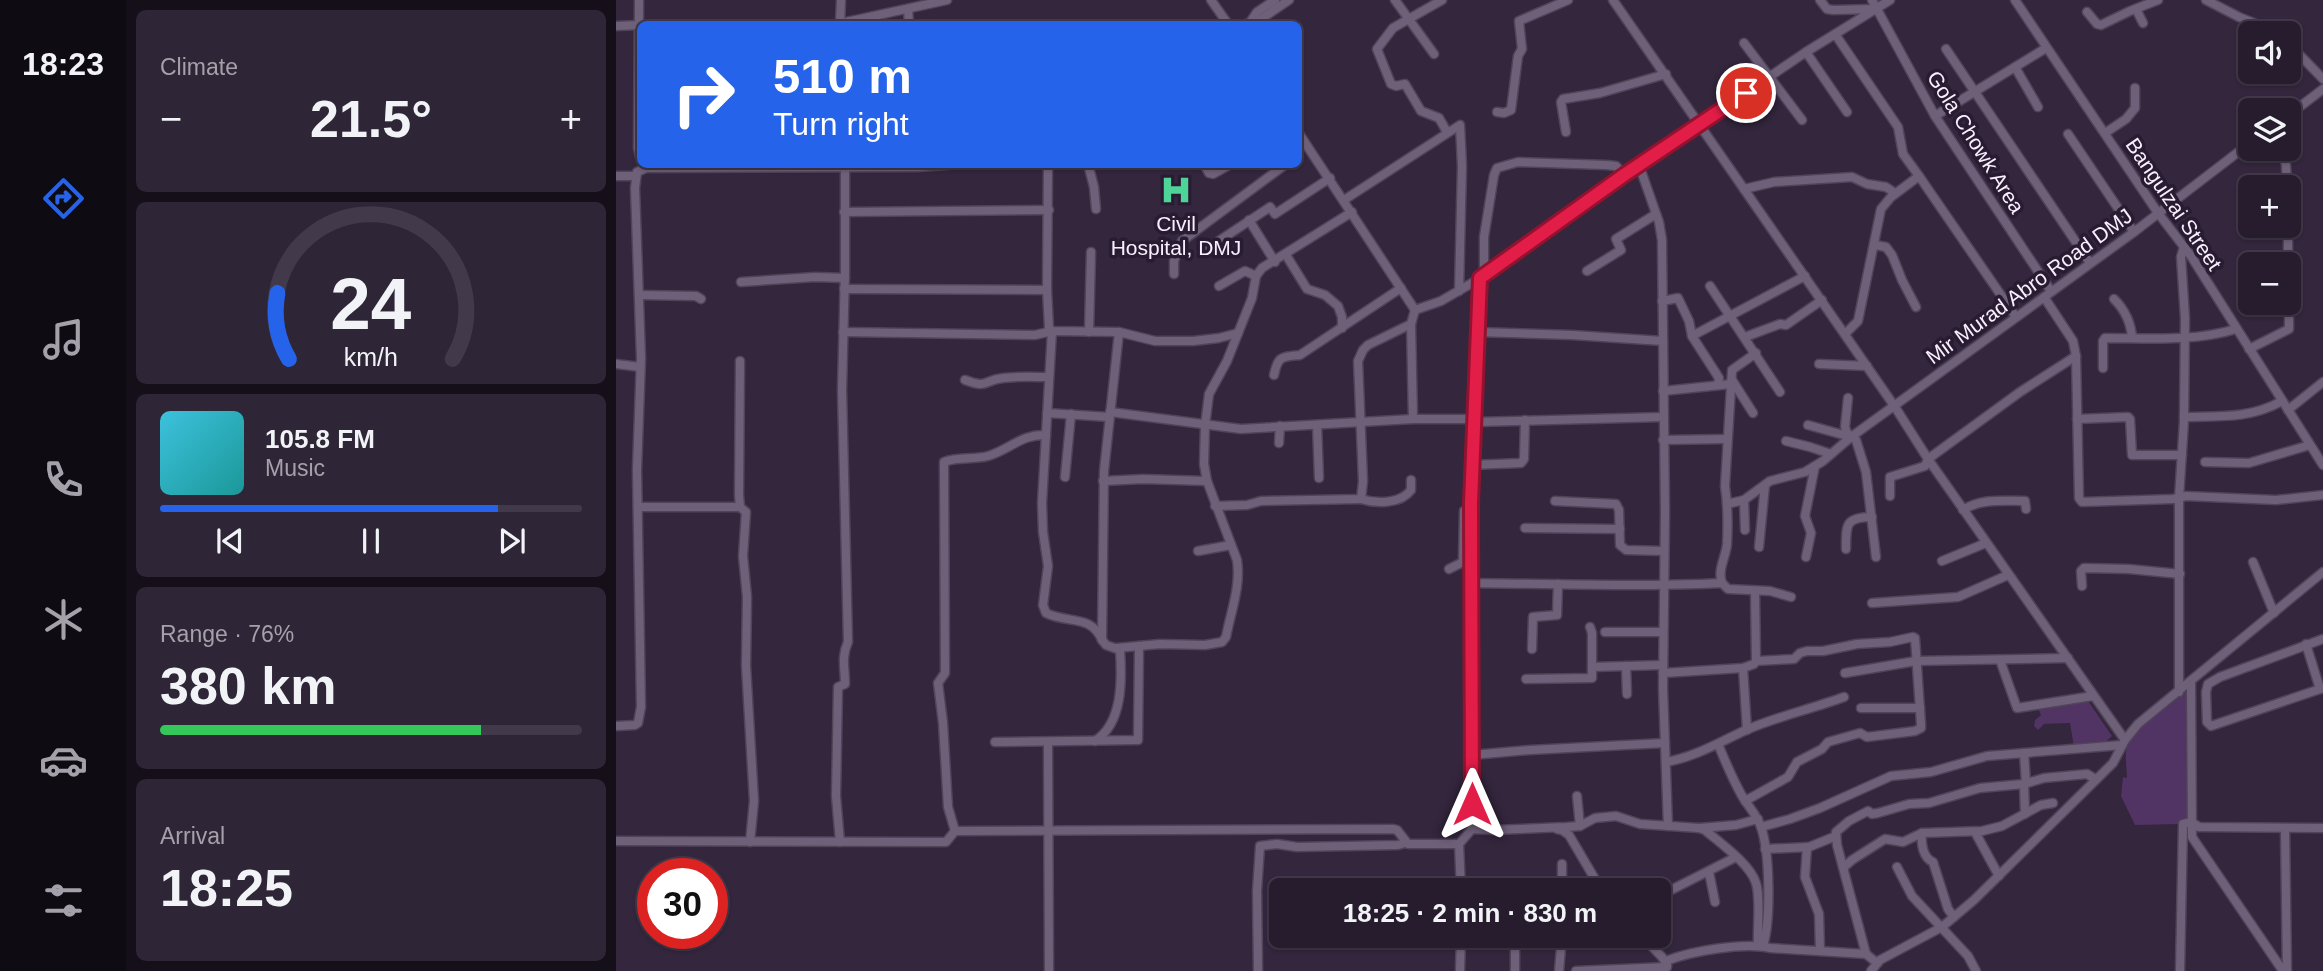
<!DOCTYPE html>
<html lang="en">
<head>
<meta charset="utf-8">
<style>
	:root { --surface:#261c2e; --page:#2e2536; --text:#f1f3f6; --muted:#a4a1aa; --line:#423a4a; --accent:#2563eb }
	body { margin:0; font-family:Helvetica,sans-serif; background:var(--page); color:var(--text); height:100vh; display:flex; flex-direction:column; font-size:26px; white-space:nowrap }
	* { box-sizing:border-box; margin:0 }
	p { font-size:23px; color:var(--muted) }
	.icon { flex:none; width:38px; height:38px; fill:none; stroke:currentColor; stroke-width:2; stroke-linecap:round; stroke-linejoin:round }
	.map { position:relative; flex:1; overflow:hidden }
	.panel { display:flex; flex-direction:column; gap:10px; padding:10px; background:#150f19; width:490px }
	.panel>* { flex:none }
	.top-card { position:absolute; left:21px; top:21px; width:665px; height:147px; border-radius:10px; box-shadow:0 2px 5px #0004,0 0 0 2px var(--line); background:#2563eb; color:#fff; overflow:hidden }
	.fabs { position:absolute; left:1622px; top:21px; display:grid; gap:14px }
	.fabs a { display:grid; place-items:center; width:63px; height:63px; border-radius:10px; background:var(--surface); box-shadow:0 2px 5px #0004,0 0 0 2px var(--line); font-size:35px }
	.speed { position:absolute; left:21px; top:858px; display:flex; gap:14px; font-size:35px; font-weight:700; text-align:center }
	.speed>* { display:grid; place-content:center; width:91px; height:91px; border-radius:50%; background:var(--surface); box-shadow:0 2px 5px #0004,0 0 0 2px var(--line); line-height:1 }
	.speed .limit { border:10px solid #d22; background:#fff; color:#111 }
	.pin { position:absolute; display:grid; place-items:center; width:60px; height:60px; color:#fff; margin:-30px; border:4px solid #fff; border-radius:50%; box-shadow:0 2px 7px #0007 }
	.me { position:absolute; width:77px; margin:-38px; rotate:0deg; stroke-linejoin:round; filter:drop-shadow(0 0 5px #0008) }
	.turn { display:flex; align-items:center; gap:24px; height:147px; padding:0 21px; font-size:32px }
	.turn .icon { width:91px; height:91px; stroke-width:2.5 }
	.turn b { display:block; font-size:49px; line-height:60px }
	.big { font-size:52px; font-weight:700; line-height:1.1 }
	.panel .tile { flex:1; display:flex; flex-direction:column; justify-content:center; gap:10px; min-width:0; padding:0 24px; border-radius:10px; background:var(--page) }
	.panel .dial { align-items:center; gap:0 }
	.dial svg { height:182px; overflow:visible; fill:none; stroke:var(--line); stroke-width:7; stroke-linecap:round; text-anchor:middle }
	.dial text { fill:var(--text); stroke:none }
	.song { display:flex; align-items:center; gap:21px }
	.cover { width:84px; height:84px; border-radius:10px; background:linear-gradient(135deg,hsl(190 70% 55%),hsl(180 70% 35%)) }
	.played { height:7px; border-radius:4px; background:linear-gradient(90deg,var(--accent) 80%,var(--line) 80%) }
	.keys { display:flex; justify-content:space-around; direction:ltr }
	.heat { display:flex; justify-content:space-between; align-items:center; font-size:38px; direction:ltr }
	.charge { height:10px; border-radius:5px; background:linear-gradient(90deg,#34c759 76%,var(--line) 0) }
	.trip { position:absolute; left:653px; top:878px; width:402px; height:70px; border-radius:10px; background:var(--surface); box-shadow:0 2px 5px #0004,0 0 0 2px var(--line); font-weight:700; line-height:70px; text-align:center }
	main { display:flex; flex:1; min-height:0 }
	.menu { display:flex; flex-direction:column; width:126px; justify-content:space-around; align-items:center; background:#0f0b12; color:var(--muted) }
	.menu .icon { width:49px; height:49px }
	.menu .selected { color:var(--accent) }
	.menu b { font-size:32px; color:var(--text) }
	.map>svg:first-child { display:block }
	.green { fill:#513364 }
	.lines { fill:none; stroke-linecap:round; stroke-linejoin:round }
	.street-casing { stroke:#504458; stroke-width:11 }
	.street { stroke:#6f607a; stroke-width:8 }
	.route-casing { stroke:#92132f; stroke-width:18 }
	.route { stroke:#e11d48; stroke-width:12 }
	.labels { text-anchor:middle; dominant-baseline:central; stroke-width:7; stroke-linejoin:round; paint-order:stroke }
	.street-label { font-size:21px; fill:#f8f0ff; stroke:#291c32 }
	.poi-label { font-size:21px; fill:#f8f0ff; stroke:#291c32 }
</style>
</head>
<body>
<main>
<nav class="menu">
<b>18:23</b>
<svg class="icon selected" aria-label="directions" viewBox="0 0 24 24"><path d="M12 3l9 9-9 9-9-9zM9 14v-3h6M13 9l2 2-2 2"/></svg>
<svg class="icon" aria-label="music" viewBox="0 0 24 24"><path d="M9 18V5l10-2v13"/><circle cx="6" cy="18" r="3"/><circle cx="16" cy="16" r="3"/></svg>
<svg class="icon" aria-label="phone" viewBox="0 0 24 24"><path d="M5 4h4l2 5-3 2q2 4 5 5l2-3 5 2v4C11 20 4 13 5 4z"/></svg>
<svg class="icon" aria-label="climate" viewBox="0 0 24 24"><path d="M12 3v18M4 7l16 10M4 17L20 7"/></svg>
<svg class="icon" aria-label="car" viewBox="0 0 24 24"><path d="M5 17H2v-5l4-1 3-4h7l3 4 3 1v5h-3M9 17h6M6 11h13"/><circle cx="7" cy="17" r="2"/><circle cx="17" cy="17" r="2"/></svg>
<svg class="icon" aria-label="filters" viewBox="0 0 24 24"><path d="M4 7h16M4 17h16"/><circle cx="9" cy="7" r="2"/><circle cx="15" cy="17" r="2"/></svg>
</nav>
<section class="panel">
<div class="tile"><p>Climate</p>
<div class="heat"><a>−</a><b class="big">21.5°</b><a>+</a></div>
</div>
<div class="tile dial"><svg viewBox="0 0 100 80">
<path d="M14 69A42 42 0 1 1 86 69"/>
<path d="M14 69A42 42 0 0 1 9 40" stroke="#2563eb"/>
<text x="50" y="56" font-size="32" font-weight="700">24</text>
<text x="50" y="72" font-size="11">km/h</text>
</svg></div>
<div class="tile">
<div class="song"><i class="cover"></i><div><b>105.8 FM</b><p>Music</p></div></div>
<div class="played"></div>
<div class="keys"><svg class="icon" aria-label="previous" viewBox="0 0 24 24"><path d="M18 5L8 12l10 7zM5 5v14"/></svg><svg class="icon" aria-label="pause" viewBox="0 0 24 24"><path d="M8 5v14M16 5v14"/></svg><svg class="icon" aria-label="next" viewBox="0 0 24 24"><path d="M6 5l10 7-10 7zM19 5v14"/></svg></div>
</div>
<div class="tile"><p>Range · 76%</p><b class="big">380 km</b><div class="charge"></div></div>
<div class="tile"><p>Arrival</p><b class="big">18:25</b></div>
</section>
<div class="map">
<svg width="1707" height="971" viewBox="0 0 1707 971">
	<rect width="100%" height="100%" fill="#33263d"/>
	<g class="green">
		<path d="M1571,689l2,129 -7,6 -47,1 -14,-29 2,-19 4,1c-1,-25 -6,-32 14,-49v-5z"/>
		<polygon points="1472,701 1496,736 1488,743 1458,747 1454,723 1428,724 1422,730 1418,726 1419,720 1425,715 1422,708"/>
	</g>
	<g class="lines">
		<defs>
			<g id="street">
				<polyline points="23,0 22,148 24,157"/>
				<polyline points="595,0 612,24"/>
				<polyline points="779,0 818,54"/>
				<polyline points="826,0 777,28 761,49 775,84 780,86 789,84 805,111 823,118 831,132"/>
				<polyline points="997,0 1279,407 1312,459 1509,740"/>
				<polyline points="1204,0 1211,9 1217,10 1257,9"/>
				<polyline points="1256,0 1319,116 1435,291"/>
				<polyline points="1399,0 1542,213 1575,256 1707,465"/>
				<polyline points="1590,0 1623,17 1662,33"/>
				<polyline points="292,9 293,24"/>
				<polyline points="1520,9 1527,23"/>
				<polyline points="1471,12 1481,24 1485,25 1514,11 1542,0"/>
				<polyline points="635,21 641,12 659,0"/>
				<polyline points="221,24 331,0"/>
				<polyline points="224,24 225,0"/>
				<polyline points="630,24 645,19 673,0"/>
				<polyline points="0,26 24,25"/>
				<polyline points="1219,34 1282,127 1287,154 1303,176"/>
				<polyline points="1128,43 1186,120"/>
				<polyline points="1673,44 1707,79"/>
				<polyline points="1330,49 1474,263"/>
				<polyline points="1190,52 1231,112"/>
				<polyline points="1399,67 1422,107"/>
				<polyline points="881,112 888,113 895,110 902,56 906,49 903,21 952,0"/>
				<polyline points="1673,115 1707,89"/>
				<polyline points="1319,116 1430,48"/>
				<polyline points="682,132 799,310"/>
				<polyline points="950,132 945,102 947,99 984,93 1050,74"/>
				<polyline points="1489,133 1510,119 1519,108 1519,88"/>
				<polyline points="1452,134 1518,232"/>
				<polyline points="1666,149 1670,165 1671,187"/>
				<polyline points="359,164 384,164"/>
				<polyline points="432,164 431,290 433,328 436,331 503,332 539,341 577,341 603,338 622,333"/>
				<polyline points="472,164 478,187 480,209"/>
				<polyline points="588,164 593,173 597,174 615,164"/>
				<polyline points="1023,165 1043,222 1046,240 1049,513 1047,689 1052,826"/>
				<polyline points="0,176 20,176"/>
				<polyline points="1128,189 1158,182 1236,177 1251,184 1270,187 1279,193"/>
				<polyline points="728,200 844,125 846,166 843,291"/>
				<polyline points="228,212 433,210"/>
				<polyline points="633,220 659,262"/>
				<polyline points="1672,226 1672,264"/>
				<polyline points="1259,245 1270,247 1276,255 1286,280 1300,307"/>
				<polyline points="586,252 654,207 659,214 714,178"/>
				<polyline points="670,255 691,289 709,295 722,306 726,317 726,328"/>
				<polyline points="971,271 1005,250 1000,239 1040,214"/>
				<polyline points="558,274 558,261 566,241 670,164"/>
				<polyline points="868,276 868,237 878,175 881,168 902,162 990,165 1000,166 1008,175"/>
				<polyline points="125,282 199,277 229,278"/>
				<polyline points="603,286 629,271 640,276"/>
				<polyline points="1094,286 1164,392"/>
				<polyline points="228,289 431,290"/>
				<polyline points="23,295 80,296 85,299"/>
				<polyline points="1428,297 1457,341 1460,356 1463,498 1466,502 1557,499 1570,496 1660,500 1707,495"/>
				<path d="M1498,299c11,11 17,23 18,39"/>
				<polyline points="1046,301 1062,298 1073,321 1076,336 1103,378 1102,385"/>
				<path d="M227,332l192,3 17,-4 -10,172 1,29 5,34 -5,39 3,8c22,11 45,1 56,27"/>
				<polyline points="473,332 475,252"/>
				<polyline points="861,332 956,335 1047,341"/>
				<polyline points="1229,334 1242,321 1265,209 1275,197 1303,176 1400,317"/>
				<polyline points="1076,336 1189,276"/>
				<polyline points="1129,337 1164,324 1170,325 1206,300"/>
				<polyline points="1633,349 1673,329 1673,303"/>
				<polyline points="124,361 123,495 124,507 130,512 127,556 131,597 130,666 138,801 134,842"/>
				<polyline points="0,364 24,367"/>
				<polyline points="1203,364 1251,366"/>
				<path d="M1487,368v-27l2,-3c44,0 88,4 131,-9"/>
				<path d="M658,375c4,-19 7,-18 26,-20l101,-67"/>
				<path d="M349,380c24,9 18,0 38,-2 15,-2 31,-1 46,-1"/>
				<polyline points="1116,380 1137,413"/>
				<polyline points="1047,391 1115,384"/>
				<polyline points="1232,398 1229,427 1231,433 1240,440 1250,472 1260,557"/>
				<polyline points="1672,410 1707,382"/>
				<polyline points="494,412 625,429 797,419 858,419"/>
				<polyline points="431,413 493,417"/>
				<path d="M1568,417c35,-1 66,2 98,-16"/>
				<polyline points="797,419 795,324 799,310 825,301 868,276 1023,165 1190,52 1274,0"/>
				<polyline points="1461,419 1512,417 1514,419 1516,455 1566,455"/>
				<polyline points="859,422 1047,417"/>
				<polyline points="701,425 703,478"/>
				<polyline points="1192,425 1235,437"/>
				<polyline points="1047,440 1111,439"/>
				<polyline points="1170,441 1194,447 1215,454"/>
				<polyline points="663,443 664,426"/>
				<polyline points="1589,462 1633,463 1694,445"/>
				<polyline points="855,465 905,463 908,459 909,420"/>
				<polyline points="449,477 455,414"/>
				<polyline points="487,481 527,479 591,481"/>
				<polyline points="1274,496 1274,477 1309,466 1312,459 1404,392 1460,356"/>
				<path d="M745,499c15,5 40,5 50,-9v-10"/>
				<polyline points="1128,500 1129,530"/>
				<polyline points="939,501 1000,504 1003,510 1004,545 1010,550 1048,551"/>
				<polyline points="1111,504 1128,500 1154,481 1189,472 1207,461 1235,437 1518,232 1634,143"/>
				<polyline points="599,506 631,505 645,501 745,499 747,481 742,361 747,350 752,345 795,324"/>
				<polyline points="22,507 124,507"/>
				<path d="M1347,510c18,-12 41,-9 62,-9l1,8"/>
				<polyline points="909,528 1004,529"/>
				<polyline points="1143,547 1149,485"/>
				<path d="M1230,549c0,-24 -1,-32 26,-32"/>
				<polyline points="582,551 615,545"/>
				<polyline points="1190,557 1195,533 1189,516 1199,466"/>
				<polyline points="1326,561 1370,543"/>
				<polyline points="1637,562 1658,613"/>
				<polyline points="833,569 847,562 848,511 854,511"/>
				<path d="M855,583c83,1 168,4 251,0l6,6 42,2 21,6"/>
				<path d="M1106,583c-5,-13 4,-26 5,-39 1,-19 1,-38 -2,-58l7,-116 24,-17"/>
				<polyline points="1466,586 1465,571 1468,568 1513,569 1564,574"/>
				<polyline points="1256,603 1342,597 1392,575"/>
				<polyline points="974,627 976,633 976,667"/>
				<polyline points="989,632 1047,632"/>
				<polyline points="1707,639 1604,677 1592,684 1590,692 1591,722 1595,726 1707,688"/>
				<polyline points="1690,644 1704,689"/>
				<path d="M501,648l43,-4 45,1 17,-3 4,-5c5,-26 15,-51 11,-77l-30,-79 -3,-17 1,-38 4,-32 18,-33 25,-63 4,-22 6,-8 90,-56"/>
				<polyline points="916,649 917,617 941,615 942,584"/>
				<polyline points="1384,660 1401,708 1477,696"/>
				<polyline points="1010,666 1011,694"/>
				<polyline points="1127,668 1131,730"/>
				<polyline points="1047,673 1127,668 1138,664 1140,661 1139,591"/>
				<polyline points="1229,673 1300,661 1452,658"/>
				<polyline points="910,679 976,678 976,667 1047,665"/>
				<polyline points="1575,681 1576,837 1667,971"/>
				<polyline points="1563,692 1563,498 1568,421 1569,318 1565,257 1568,247"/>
				<polyline points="1245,708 1304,708"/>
				<polyline points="0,726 19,725 22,723 25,707 21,470 25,358 19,188 21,172 30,168 302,167 342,164"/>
				<path d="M479,741c28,-18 27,-61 25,-91l-14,-5 -4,-5 2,-169 15,-139"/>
				<polyline points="379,742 522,740 523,646"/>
				<polyline points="432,743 433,971"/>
				<path d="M1102,744c7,17 14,34 23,50 6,11 16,21 20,33 9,26 10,93 2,119"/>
				<polyline points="1408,753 1410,783"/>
				<polyline points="856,755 914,750 1049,743"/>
				<path d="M1050,762c29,-5 54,-20 80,-32 32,-14 66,-21 98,-33"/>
				<polyline points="1408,784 1409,814"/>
				<polyline points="961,796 964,826"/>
				<polyline points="1129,801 1172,777 1181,762 1206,749 1212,742 1244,733 1251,737 1299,731 1305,728 1305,724 1299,638 1297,637 1274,642 1241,644 1207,651 1191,651 1184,653 1178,659 1140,661"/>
				<polyline points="1145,827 1174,819 1204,808 1275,776 1315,772 1371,756 1506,745"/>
				<polyline points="1083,828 1120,825 1142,819"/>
				<polyline points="1669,828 1671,971"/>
				<path d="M856,829l22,1 72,-3 14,-1 15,-8 21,-2 24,8 59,4 6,2c15,13 45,34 51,53 5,16 1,44 2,62"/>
				<polyline points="941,829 946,830 953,835 986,891"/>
				<path d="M339,831l-7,-24 -5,-84 -5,-40 7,-10 -1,-211c14,-6 30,-2 44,-6 23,-7 33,-22 58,-21"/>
				<polyline points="1359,832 1383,876"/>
				<path d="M1306,833c-1,11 1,25 11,29l15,47 6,8"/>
				<polyline points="0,841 330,842 339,831 777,829 781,830 792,844 843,844 856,829 854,503 864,278"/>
				<path d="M224,842l-4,-46 2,-109 7,-3c0,-16 -4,-27 3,-42l-6,-252 3,-120v-103"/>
				<polyline points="843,844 845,891"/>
				<polyline points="1191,847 1189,877 1203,914 1204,951"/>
				<polyline points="1149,849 1193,847 1220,836"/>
				<polyline points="946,864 946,891"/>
				<polyline points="1228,867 1236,860 1269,839 1287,842 1306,833 1366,831 1386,826 1425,805 1437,803"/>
				<polyline points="1281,867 1296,896 1352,956 1360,971"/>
				<polyline points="1093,872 1099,902"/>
				<polyline points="1028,885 1053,891 1120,857"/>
				<polyline points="899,887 899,891"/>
				<polyline points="1026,936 1046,957 1051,965"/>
				<path d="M1050,961c25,-10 78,-19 104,-13l96,6"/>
				<polyline points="1261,963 1250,954 1221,845 1220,832 1233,821 1252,811 1256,814 1262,813 1293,804 1313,803 1364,788 1408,784 1428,778 1471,774 1479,779"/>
				<polyline points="642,971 641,891 644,846 661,844 681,847 782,845 789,843"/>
				<polyline points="844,971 845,936"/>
				<polyline points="899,971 899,936"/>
				<polyline points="943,971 946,936"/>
				<polyline points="960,971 1051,967"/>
				<polyline points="1255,971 1264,960 1326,927 1358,900 1497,763 1509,740 1522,724 1707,572"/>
				<polyline points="1564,971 1567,824 1575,822 1583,827 1707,828"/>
			</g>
		</defs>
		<use href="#street" class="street-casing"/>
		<use href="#street" class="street"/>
	</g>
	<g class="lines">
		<defs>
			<polyline id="route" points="856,804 855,503 864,278 1008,175 1130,93"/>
		</defs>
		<use href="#route" class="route-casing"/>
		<use href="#route" class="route"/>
	</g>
	<defs>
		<symbol id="hospital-bare" viewBox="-9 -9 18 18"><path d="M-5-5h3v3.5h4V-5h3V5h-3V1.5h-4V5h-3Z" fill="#4ed399" stroke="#291c32" stroke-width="2.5" paint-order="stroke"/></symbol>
	</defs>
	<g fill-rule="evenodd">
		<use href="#hospital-bare" x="538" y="168" width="44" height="44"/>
	</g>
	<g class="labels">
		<g class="street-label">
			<text transform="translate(1360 142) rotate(58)">Gola Chowk Area</text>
			<text transform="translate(1558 204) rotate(56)">Bangulzai Street</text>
			<text transform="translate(1413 286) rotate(-36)">Mir Murad Abro Road DMJ</text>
		</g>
		<g class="poi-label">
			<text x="560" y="223">Civil<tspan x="560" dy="24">Hospital, DMJ</tspan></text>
		</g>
	</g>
</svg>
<div class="fabs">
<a><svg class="icon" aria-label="sound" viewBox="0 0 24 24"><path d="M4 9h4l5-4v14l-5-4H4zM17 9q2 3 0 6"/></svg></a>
<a><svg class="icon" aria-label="layers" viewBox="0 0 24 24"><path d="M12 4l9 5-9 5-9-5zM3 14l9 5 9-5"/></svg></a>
<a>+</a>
<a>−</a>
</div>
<div class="speed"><div class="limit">30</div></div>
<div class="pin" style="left:1130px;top:93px;background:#d93025"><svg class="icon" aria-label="arrive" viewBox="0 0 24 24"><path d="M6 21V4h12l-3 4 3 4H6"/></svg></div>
<svg class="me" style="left:856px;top:804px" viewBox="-20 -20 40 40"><path d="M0-17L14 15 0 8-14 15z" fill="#e11d48" stroke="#fff" stroke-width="4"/></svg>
<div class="trip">18:25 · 2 min · 830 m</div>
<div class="top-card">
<div class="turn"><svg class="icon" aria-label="right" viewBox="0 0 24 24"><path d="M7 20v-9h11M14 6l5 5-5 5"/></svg><div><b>510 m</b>Turn right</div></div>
</div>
</div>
</main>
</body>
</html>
